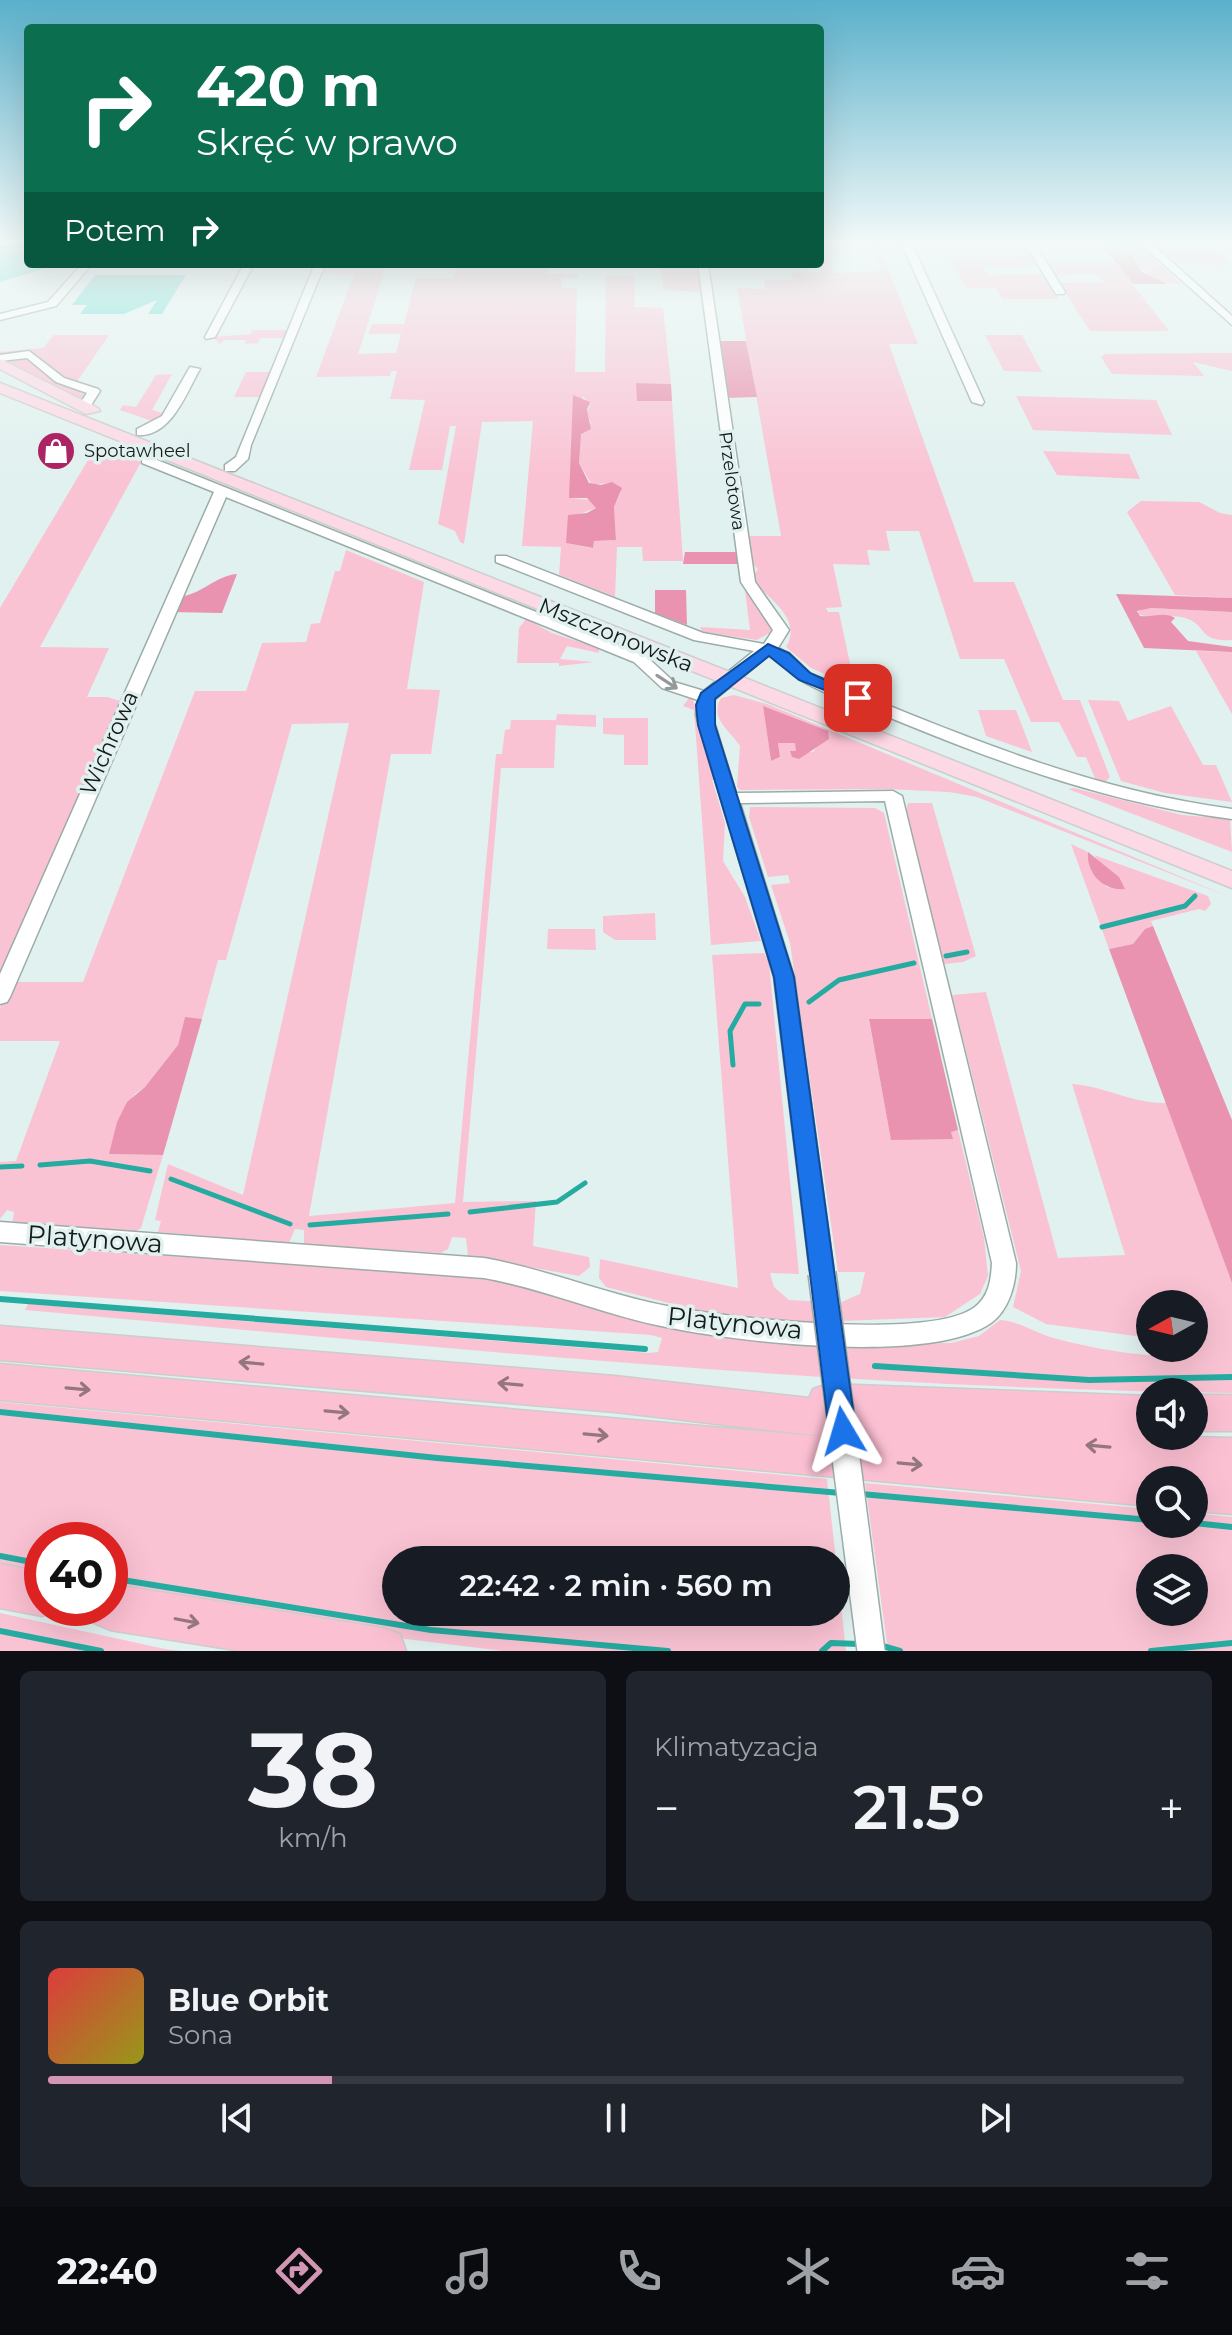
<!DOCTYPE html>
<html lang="pl">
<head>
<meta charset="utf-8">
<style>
	:root { --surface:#171b24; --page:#20242c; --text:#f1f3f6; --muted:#9ea1a6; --line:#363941; --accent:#d295b4 }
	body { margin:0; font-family:Montserrat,sans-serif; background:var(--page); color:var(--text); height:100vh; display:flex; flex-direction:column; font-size:30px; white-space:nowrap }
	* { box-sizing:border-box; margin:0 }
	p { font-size:26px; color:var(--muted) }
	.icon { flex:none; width:44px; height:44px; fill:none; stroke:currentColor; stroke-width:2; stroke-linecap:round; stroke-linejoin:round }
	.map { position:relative; height:1651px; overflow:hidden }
	.drawer { display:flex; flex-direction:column; gap:20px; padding:20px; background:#0d0f14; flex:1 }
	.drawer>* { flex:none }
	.guide { position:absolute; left:24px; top:24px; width:800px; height:244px; border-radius:8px; box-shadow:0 8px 32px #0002; background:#0b6e4f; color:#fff; overflow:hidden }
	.needle { width:52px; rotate:262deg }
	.buttons { position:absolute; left:1136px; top:1290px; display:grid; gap:16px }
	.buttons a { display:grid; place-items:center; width:72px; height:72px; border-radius:50%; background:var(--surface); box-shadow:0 8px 32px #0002; font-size:40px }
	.speed { position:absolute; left:24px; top:1522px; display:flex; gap:16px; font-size:40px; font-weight:700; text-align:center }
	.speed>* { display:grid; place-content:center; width:104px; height:104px; border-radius:50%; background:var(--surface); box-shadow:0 8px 32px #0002; line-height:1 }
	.speed .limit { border:12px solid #d22; background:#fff; color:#111 }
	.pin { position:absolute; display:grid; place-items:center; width:68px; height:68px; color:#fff; margin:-34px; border-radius:16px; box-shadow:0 4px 12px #0006 }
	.me { position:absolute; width:88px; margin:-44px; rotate:353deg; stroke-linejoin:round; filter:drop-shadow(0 0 6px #0008) }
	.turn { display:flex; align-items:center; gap:28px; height:168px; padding:0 40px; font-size:36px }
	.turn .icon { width:104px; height:104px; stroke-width:2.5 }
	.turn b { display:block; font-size:56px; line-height:68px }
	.then { display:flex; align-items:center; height:76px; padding:0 40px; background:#0003; gap:16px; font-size:30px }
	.big { font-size:60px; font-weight:600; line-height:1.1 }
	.drawer .card { flex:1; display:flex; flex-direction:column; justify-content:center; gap:12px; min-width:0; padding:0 28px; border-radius:12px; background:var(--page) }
	.drawer .dial { align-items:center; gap:0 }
	.dial b { font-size:104px; line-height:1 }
	.song { display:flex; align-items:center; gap:24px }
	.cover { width:96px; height:96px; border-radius:12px; background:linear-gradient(135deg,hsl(0 70% 55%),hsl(60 70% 35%)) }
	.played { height:8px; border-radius:4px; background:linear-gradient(90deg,var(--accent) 25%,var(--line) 25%) }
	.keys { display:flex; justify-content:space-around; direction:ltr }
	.heat { display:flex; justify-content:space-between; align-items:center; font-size:44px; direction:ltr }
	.drawer .tiles { flex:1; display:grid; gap:20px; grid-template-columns:1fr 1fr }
	.card:last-child { grid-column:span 2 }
	.trip { position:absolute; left:382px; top:1546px; width:468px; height:80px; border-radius:40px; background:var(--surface); box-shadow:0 8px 32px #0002; font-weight:600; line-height:80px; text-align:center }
	.tabs { display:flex; height:128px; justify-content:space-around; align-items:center; background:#090b0e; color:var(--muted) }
	.tabs .icon { width:56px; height:56px }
	.tabs .on { color:var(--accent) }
	.tabs b { font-size:36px; color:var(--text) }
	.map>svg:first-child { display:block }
	.green { fill:#fac3d4; fill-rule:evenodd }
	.forest { fill:#e993b0 }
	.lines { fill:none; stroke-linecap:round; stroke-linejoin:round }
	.stream-far1 { stroke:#26aba0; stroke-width:5 }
	.stream { stroke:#26aba0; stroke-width:6 }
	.building { fill:#62dacf }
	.minor-casing { stroke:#9caca9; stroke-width:3 }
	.major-casing { stroke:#cccdcd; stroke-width:3 }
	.highway-casing { stroke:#cccdcd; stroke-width:3 }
	.minor { fill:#fff; fill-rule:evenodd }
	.major { fill:#fdd9e5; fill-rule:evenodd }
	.highway { fill:#fcc0d3; fill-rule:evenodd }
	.minor-bridge-casing { stroke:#9caca9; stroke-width:30; stroke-linecap:butt }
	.minor-bridge { stroke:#fff; stroke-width:27 }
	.oneway { stroke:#969999 }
	.oneway2 { stroke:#947681 }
	.route { fill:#1a73e8; stroke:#114b97; stroke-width:2 }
	.labels { text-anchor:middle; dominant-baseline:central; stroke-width:7; stroke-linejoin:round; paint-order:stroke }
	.far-poi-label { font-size:18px; fill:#161c1c; stroke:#e1f1ef; text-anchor:start }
	.far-street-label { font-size:18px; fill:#161c1c; stroke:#e1f1ef }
	.street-label { font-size:22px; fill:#161c1c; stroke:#e1f1ef }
	.near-street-label { font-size:26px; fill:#161c1c; stroke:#e1f1ef }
</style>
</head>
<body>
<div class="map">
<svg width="1232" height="1651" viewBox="0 0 1232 1651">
	<rect width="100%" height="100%" fill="#e1f1ef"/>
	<g class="green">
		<path d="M820,244h5l8,29 48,-2 -10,-27h7l40,100h-29l85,238h40l49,118h17l30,77 -7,7 -6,-1 -11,-26h-9l-18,-35h-28l-27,-63h-44l-41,-128h-33l4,20 -23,-1 3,15 -37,-1 9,43 -16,1 2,4h11l16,75 -44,-19 -25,-21c17,-28 -16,-47 -35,-68l7,-10 -10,-9 -4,-24h37l-44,-248 28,1 -1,-9h29l-2,-7 29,-1z"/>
		<path d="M1102,244h38l41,40c-20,0 -38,-9 -47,-26l-27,-7z"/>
		<polygon points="1156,249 1219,250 1229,266 1172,264"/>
		<polygon points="1018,254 1031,254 1038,266 984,267 988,275 1044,274 1059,299 1002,299 996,288 966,288 949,257 1019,257"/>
		<polygon points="1044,263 1116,263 1169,331 1090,331 1059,283 1103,282 1097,273 1052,276"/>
		<path d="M322,264h65l-29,90 38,-1 5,-19h-33l4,-10h32l12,-46h37l3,-14h92l-1,10h31v4h-16v10h15l-2,84h30l1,-96h28l1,31 28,1 8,76 -34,-1v17l35,1 11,160h-40l-1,-14h-25l-2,50 -56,-22 2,-28 -39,-1 11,-125 -51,1 -18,122 -4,-2 -5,-11 -17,-7 18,-98h-6l-8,44h-33l16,-70 -35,-1 7,-28h-6l-1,5 -74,1 38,-103 -36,-1zM583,396l7,10 -3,7 4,10 -11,11 -1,29 13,22 15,-2 14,9 -7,15 2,33 -22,1 -1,7h-3l-23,-5 10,-28 19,-7 -4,-8 -23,-2z"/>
		<polygon points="661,264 699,264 702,292 663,290"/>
		<polygon points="253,330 289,330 286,338 260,338 258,343 245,344 246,340 224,340 220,344 213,337 250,334"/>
		<polygon points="54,335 109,335 76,383 55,374 32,353 0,356 0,352 43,348"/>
		<polygon points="985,335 1022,335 1042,372 1004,371"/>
		<polygon points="1232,353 1232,371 1193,362 1204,376 1112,374 1101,357 1105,354"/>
		<polygon points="26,356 56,380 89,397 82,400 5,360"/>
		<polygon points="246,372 271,372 261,397 234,397"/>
		<polygon points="172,374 152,410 165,414 155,422 120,410 123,405 136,407 156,375"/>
		<polygon points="1016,396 1156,400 1172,435 1033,430"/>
		<polygon points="97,445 141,462 40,647 109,648 87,697 107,697 124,702 0,983 0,608"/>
		<polygon points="1043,451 1129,454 1140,479 1057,475"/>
		<polygon points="1141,501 1199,502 1220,513 1232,515 1232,598 1175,595 1127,512"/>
		<polygon points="346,550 424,582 407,689 440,690 431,754 391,754 309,1216 455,1203 496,754 502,754 505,730 510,729 511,720 556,720 557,714 596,715 596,727 556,725 554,768 501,768 463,1202 536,1201 533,1246 589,1257 590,1267 579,1276 468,1256 466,1238 452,1237 448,1249 441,1253 304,1244 304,1230 295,1229 289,1243 158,1232 161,1221 155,1220 168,1164 243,1195 349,723 292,724 226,960 218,960 202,1019 185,1018 178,1045 145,1087 135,1094 117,1122 110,1154 163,1155 141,1228 133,1233 12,1225 14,1212 7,1210 0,1219 0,1162 16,1161 60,1041 0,1041 0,1008 11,982 83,982 195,691 246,691 262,643 306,642 311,624 320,623 335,571 340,571"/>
		<polygon points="745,590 773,631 757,640 702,632 700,627 750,630"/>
		<path d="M1151,608l81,4v28c-34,2 -24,-13 -44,-21 -16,-6 -34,1 -50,-5l2,-5z"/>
		<polygon points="526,619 552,633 599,648 599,653 567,646 560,659 594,662 559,666 559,663 517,663 519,628"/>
		<polygon points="1196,651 1232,652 1232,714"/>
		<path d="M734,695l33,9 465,194 -255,-101 -28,-5 -61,-3 -148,1 -3,-3 3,-41c-10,-16 -31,-27 -19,-48zM763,706l56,38 -6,8 -22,-1h6l-2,-9 -17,1 2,14 -9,4z"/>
		<polygon points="689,698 693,700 717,779 712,780 725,823 723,861 745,897 761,941 711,945 694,710 683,706"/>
		<polygon points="1088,700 1119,701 1128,721 1171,706 1203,765 1216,765 1232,802 1165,793 1121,781"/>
		<polygon points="978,710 1016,710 1032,752 986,736"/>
		<polygon points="603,718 648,718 648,765 624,765 624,735 603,734"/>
		<polygon points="1074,788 1182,815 1230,819 1232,852 1068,789"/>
		<polygon points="908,803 932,803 976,956 963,962 944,964 906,811"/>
		<polygon points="750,807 875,808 884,813 932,1019 869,1020 891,1139 952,1139 951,1131 958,1130 984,1238 988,1276 980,1294 945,1317 788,1323 731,1319 606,1287 599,1278 600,1259 738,1288 712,955 764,953 769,963 799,1274 770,1273 774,1287 789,1300 839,1303 860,1294 865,1272 838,1272 790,943 771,885 790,883 788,875 768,877 749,817"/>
		<polygon points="1071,844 1088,852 1092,872 1108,888 1119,877 1102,866 1094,855 1208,896 1211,904 1205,911 1199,909 1151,921 1153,926 1145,929 1133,944 1109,949"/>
		<polygon points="655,913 656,940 615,940 603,932 603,916"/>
		<polygon points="548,929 595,929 596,950 547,949"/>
		<path d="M986,992l72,266 67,-3 -53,-171c32,2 62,20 94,19l66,180v110c-403,-5 -805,-47 -1207,-83l3,-6 621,49 9,-1 4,-14 -11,-3 -651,-44v-46l482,31 65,14 118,38 120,17 166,-2 28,-7 21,-16c17,1 31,10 47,16 25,8 89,21 116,19l5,-7h26v-44h-44v34l-104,-14 -33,-17 8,-36 -69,-276z"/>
		<path d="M0,1402l827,77 19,172h-343l-169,-21 -224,-37v-53h-68v39l-42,-9zM396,1560h440v52h-440z"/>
		<path d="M865,1483l285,26v15h44v-11l38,4v134h-344zM1194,1568v44h-44v-44z"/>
		<polygon points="0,1613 165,1649 181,1651 0,1651"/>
	</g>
	<g class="forest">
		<polygon points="1107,251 1132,256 1142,272 1168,284 1133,284"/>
		<polygon points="717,341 746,341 757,397 724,398"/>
		<polygon points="636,383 671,384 672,401 637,401"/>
		<polygon points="573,395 590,402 587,410 591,429 581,434 579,463 589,483 601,485 612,482 622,488 614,507 616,540 594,541 593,548 566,543 568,515 587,513 596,508 587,498 569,498"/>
		<polygon points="685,552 736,552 741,564 683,564"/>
		<path d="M237,574l-15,39 -51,-1 7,-15c24,-2 36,-21 59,-23z"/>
		<polygon points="655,590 686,590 687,625 655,613"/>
		<path d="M1116,594l116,4v14l-81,-4 -14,3 3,5c12,2 25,-5 35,2l-4,4 17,19 44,6v5l-88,-4z"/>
		<polygon points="763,706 828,731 829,739 799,759 792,757 790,751 796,751 795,743 778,743 780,757 771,761"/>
		<path d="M1088,852l31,25 6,12c-21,2 -39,-15 -37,-37z"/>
		<polygon points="1153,926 1232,1120 1232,1283 1109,949 1133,944 1145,929"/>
		<polygon points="185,1017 202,1019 163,1155 109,1154 117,1122 127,1102 145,1087 178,1045"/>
		<polygon points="869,1019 932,1019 958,1130 951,1132 953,1139 891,1140"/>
	</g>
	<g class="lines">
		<g class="stream-far1">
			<polyline points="1102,927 1185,906 1195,896"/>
			<polyline points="946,956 967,952"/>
			<polyline points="809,1002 839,980 914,963"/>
			<polyline points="733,1065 730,1031 745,1004 759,1004"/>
			<polyline points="40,1165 90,1161 150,1171"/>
			<polyline points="0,1167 22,1166"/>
			<polyline points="171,1179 290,1224"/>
			<polyline points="470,1212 557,1202 585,1183"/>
			<polyline points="310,1225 448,1214"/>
		</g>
		<g class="stream">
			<polyline points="0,1299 645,1349"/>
			<polyline points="875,1366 1089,1380 1232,1377"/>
			<polyline points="0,1412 437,1458 841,1493"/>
			<polyline points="861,1494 1150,1520"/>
			<polyline points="1194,1523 1232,1527"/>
			<polyline points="0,1556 42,1564"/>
			<polyline points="110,1578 431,1630 668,1651"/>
			<polyline points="0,1631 101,1651"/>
			<polyline points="879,1645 900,1651"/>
			<polyline points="822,1651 831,1643 859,1644"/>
			<polyline points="1151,1651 1232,1643"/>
		</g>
	</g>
	<g class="building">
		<polygon points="0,244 28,244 28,264 50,267 0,282"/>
		<polygon points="95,275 186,275 162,314 148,314 157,300 124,314 80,314 87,305 72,305"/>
	</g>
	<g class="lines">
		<defs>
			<g id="minor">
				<polygon points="902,244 912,244 984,402 982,405 972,402"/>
				<polygon points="1025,244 1035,244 1065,292 1064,294 1056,294"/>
				<polygon points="1141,244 1152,244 1232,316 1232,325"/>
				<polygon points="82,264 92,264 56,306 0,320 0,314 48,302"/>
				<polygon points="244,264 254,264 215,337 206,339 205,337"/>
				<polygon points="315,264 325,264 251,445 248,459 235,471 225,471 225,465 236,457"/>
				<path d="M698,264h10l47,318 34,48 -11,18 11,5 22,21c142,57 267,114 421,135v10c-117,-15 -225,-53 -334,-98 -31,-13 -67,-23 -96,-40 -13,-7 -20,-20 -33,-26l-54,44 -3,16 24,78 157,-2 9,5 114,467c0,21 -7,47 -25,60 -61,42 -253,19 -325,4 -62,-12 -120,-38 -182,-49l-484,-36v-20l484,36c62,11 121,36 183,48 57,12 264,35 308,1 14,-11 16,-27 17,-44l-107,-462 -145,2 54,174 40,296 -3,7 -9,3 -9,-3 -3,-7 -36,-296 -78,-262 2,-15 -36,-12 -28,-26 -408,-165 -216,500 -3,5 -7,2v-30l214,-482 -72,-29 1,-18h8l1,13 494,198 28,26 30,9 50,-40 -60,-11 -198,-78v-6h10l197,77 61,11 9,-14 -32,-48z"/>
				<polygon points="29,351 64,378 98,389 100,391 88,410 78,407 87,393 56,382 27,358 0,361 0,355"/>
				<path d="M190,367l10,2c-14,24 -29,69 -63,66v-6l25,-13z"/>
			</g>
			<g id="major">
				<polygon points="0,359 98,408 100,411 86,414 0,369"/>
				<polygon points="0,383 1232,871 1232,888 0,393"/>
			</g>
			<g id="highway">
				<polygon points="0,1326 615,1376 809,1398 813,1389 828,1384 1150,1396 1150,1436 1232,1438 1232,1514 1194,1511 1194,1480 1177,1480 1190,1472 1158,1469 1165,1472 1169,1480 1150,1480 1150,1506 0,1400 0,1364 837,1438 615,1412 0,1360"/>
				<rect x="1194" y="1395" width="38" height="36"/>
				<polygon points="0,1564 42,1572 42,1608 58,1610 42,1616 0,1608"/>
				<polygon points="110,1584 383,1628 400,1634 406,1651 241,1651 110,1630 94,1623 88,1608 110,1608"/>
			</g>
		</defs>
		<use href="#minor" class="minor-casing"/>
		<use href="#major" class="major-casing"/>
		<use href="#highway" class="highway-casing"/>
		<use href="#minor" class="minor"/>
		<use href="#major" class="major"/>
		<use href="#highway" class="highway"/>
		<defs>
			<polyline id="minor-bridge" points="822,1273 871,1651"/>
		</defs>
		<use href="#minor-bridge" class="minor-bridge-casing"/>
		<use href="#minor-bridge" class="minor-bridge"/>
	</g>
	<defs><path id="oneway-shaft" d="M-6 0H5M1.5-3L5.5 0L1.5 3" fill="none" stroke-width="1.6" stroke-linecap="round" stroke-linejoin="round" transform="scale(2)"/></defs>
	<use class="oneway" href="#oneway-shaft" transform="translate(667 682) rotate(33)"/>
	<g class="oneway2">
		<use href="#oneway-shaft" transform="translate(251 1363) rotate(-175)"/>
		<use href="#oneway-shaft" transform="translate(510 1384) rotate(-175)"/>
		<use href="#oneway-shaft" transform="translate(78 1389) rotate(5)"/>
		<use href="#oneway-shaft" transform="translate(337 1412) rotate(5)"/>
		<use href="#oneway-shaft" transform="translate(596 1435) rotate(5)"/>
		<use href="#oneway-shaft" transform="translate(1098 1446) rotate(-175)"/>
		<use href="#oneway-shaft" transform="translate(910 1464) rotate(5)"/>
		<use href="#oneway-shaft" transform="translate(187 1621) rotate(11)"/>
	</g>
	<linearGradient id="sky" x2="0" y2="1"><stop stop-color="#5ab0cb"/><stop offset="0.51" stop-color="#f2f9f8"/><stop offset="1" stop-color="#f2f9f8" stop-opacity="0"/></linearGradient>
	<rect width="1232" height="475" fill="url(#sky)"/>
	<polygon class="route" points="768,644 789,653 810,673 866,698 852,701 799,680 769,656 715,699 715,725 794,977 856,1431 852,1439 843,1443 833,1439 829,1431 774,977 698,725 696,705 701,693"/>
	<defs>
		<symbol id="shop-disc" viewBox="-11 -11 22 22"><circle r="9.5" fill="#ad2364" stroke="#e1f1ef"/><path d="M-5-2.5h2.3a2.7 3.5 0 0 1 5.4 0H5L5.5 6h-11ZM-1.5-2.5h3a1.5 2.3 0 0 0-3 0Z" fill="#fff"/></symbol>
	</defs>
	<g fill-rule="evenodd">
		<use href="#shop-disc" x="34" y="429" width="44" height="44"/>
	</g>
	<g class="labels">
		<g class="far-poi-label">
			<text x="84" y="451">Spotawheel</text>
		</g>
		<g class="far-street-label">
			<text transform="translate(732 481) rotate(82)">Przelotowa</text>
		</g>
		<g class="street-label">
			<text transform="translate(616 635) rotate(22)">Mszczonowska</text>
			<text transform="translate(109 743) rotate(-66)">Wichrowa</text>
		</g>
		<g class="near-street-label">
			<text transform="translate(95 1239) rotate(4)">Platynowa</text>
			<text transform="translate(735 1323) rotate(6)">Platynowa</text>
		</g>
	</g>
</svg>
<div class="buttons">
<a><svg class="needle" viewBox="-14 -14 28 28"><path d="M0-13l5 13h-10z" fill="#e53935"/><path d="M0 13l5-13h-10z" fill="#9ea1a6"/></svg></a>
<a><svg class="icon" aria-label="sound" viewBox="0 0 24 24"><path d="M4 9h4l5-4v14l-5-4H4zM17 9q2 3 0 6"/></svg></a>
<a><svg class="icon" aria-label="search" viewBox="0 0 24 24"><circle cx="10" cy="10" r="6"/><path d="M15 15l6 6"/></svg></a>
<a><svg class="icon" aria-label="layers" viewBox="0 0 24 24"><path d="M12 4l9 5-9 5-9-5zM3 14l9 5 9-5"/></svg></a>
</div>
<div class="speed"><div class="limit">40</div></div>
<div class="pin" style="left:858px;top:698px;background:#d93025"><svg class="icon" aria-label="arrive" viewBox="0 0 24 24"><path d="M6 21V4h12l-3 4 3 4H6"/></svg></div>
<svg class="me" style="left:843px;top:1431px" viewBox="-20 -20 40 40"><path d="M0-17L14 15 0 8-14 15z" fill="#1a73e8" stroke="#fff" stroke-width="4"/></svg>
<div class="trip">22:42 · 2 min · 560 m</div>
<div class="guide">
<div class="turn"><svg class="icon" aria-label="right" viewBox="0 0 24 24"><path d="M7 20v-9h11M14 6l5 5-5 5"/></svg><div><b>420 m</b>Skręć w prawo</div></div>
<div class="then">Potem<svg class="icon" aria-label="right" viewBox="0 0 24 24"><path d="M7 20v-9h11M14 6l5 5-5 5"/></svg></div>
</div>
</div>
<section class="drawer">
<div class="tiles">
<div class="card dial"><b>38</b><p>km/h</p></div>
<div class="card"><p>Klimatyzacja</p>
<div class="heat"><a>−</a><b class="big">21.5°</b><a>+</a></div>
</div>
<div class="card">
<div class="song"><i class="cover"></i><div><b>Blue Orbit</b><p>Sona</p></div></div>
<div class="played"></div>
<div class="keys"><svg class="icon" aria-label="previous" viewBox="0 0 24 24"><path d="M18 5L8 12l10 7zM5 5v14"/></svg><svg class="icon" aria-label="pause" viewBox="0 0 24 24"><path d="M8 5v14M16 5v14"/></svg><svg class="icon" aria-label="next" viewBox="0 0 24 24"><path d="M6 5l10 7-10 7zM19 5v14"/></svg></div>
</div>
</div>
</section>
<nav class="tabs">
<b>22:40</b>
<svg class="icon on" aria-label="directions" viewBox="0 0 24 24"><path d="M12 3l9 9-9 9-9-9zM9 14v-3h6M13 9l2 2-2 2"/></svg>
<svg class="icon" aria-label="music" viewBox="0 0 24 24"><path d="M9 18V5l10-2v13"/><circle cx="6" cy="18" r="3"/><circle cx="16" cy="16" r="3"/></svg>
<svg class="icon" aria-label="phone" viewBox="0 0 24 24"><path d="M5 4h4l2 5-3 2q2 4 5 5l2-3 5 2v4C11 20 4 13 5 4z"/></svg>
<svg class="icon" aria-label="climate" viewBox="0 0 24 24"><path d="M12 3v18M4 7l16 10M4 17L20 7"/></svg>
<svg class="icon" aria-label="car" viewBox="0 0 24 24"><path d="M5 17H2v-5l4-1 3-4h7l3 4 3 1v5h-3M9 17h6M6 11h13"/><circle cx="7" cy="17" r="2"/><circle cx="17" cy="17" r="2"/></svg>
<svg class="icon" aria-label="filters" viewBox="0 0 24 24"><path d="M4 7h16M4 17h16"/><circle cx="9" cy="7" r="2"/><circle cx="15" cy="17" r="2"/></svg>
</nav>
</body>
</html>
